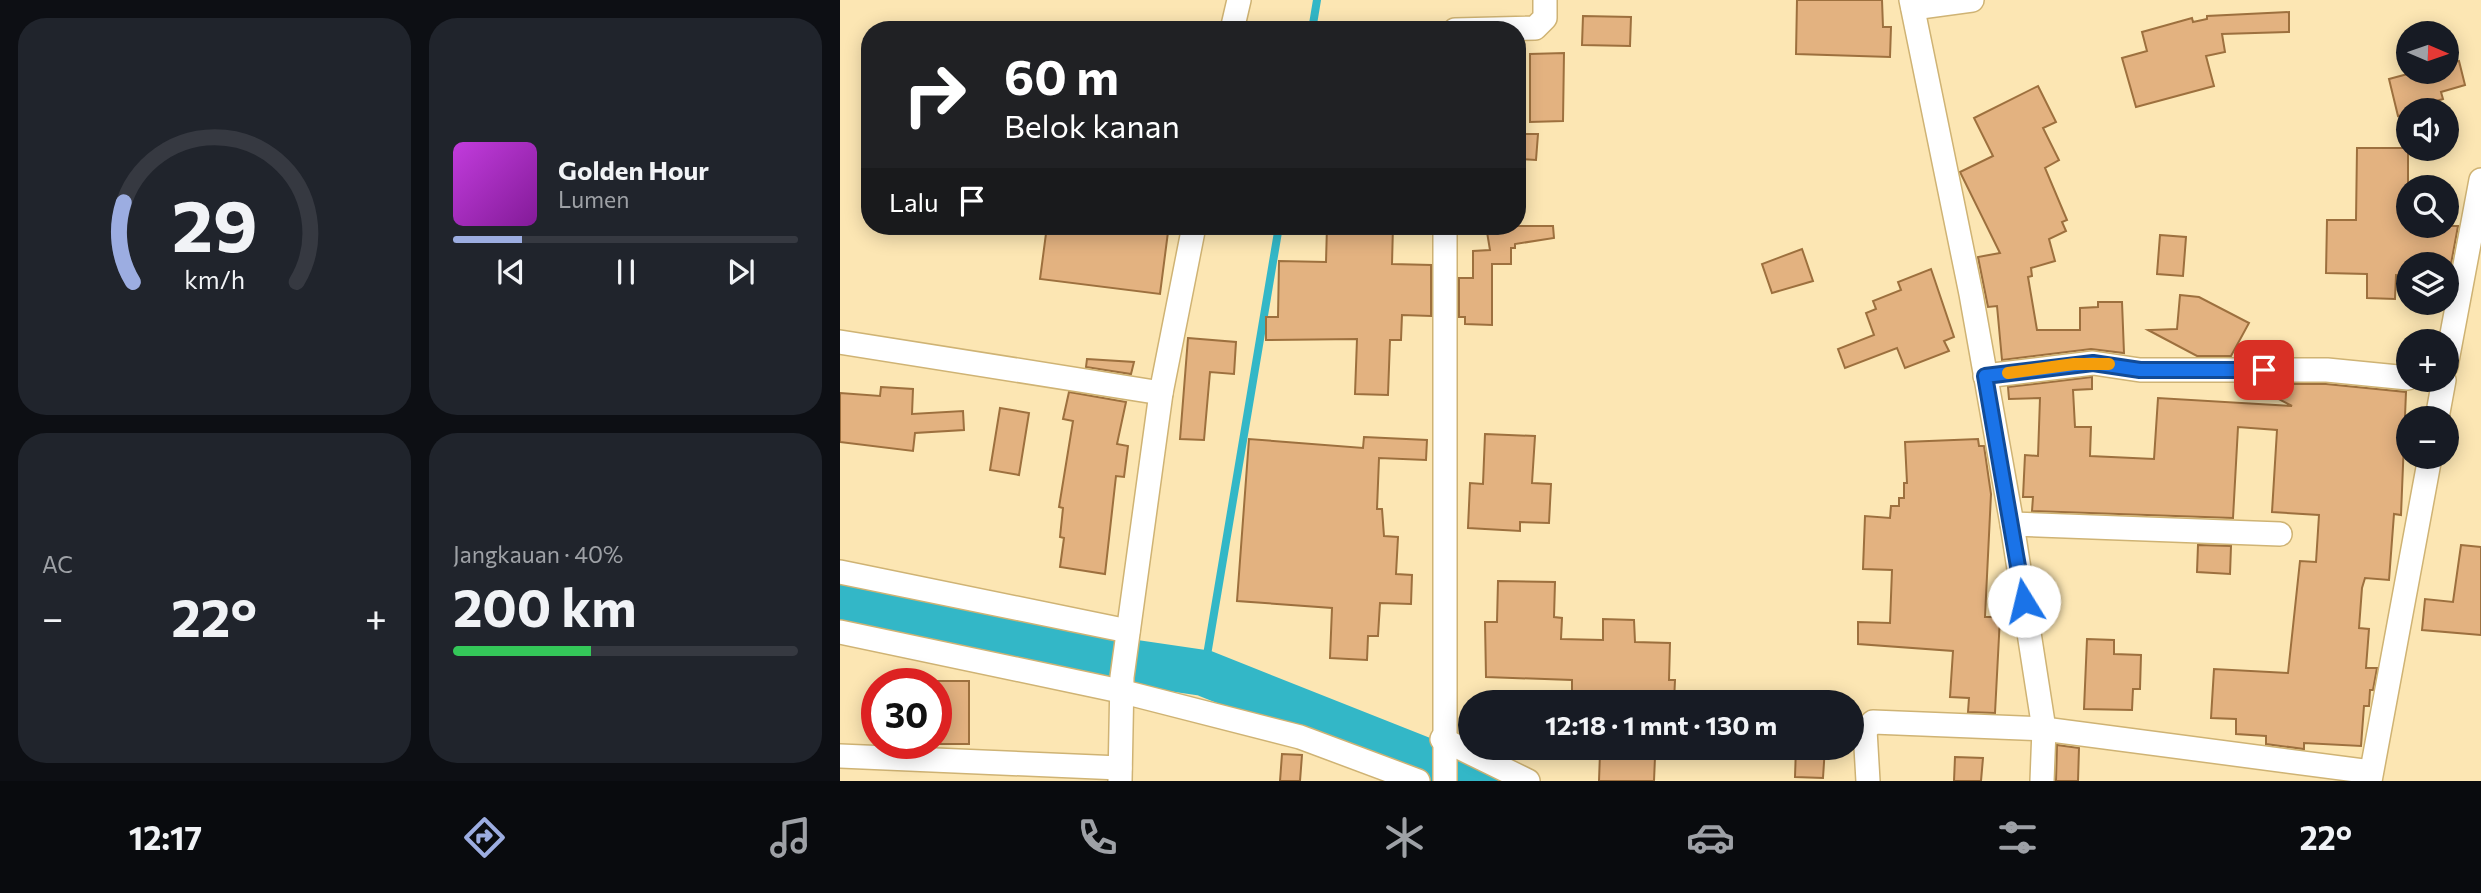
<!DOCTYPE html>
<html lang="id">
<head>
<meta charset="utf-8">
<style>
	:root { --surface:#171b24; --page:#20242c; --text:#f1f3f6; --muted:#9ea1a6; --line:#363941; --accent:#9cade1 }
	body { margin:0; font-family:Commissioner,sans-serif; background:var(--page); color:var(--text); height:100vh; display:flex; flex-direction:column; font-size:26px; white-space:nowrap }
	* { box-sizing:border-box; margin:0 }
	p { font-size:23px; color:var(--muted) }
	.icon { flex:none; width:38px; height:38px; fill:none; stroke:currentColor; stroke-width:2; stroke-linecap:round; stroke-linejoin:round }
	.map { position:relative; flex:1; overflow:hidden }
	.drawer { display:flex; flex-direction:column; gap:18px; padding:18px; background:#0d0f14; width:840px }
	.drawer>* { flex:none }
	.banner { position:absolute; left:21px; top:21px; width:665px; height:214px; border-radius:28px; box-shadow:0 4px 18px #0003; background:#202124; color:#fff; overflow:hidden }
	.needle { width:46px; rotate:92deg }
	.buttons { position:absolute; left:1556px; top:21px; display:grid; gap:14px }
	.buttons a { display:grid; place-items:center; width:63px; height:63px; border-radius:50%; background:var(--surface); box-shadow:0 4px 18px #0003; font-size:35px }
	.speed { position:absolute; left:21px; top:668px; display:flex; gap:14px; font-size:35px; font-weight:700; text-align:center }
	.speed>* { display:grid; place-content:center; width:91px; height:91px; border-radius:50%; background:var(--surface); box-shadow:0 4px 18px #0003; line-height:1 }
	.speed .limit { border:10px solid #d22; background:#fff; color:#111 }
	.pin { position:absolute; display:grid; place-items:center; width:60px; height:60px; color:#fff; margin:-30px; border-radius:14px; box-shadow:0 4px 10px #0006 }
	.me { position:absolute; width:77px; margin:-38px; rotate:351deg; stroke-linejoin:round; filter:drop-shadow(0 0 5px #0008) }
	.turn { display:flex; align-items:center; gap:24px; height:147px; padding:0 28px; font-size:32px }
	.turn .icon { width:91px; height:91px; stroke-width:2.5 }
	.turn b { display:block; font-size:49px; line-height:60px }
	.then { display:flex; align-items:center; height:66px; padding:0 28px; background:#0003; gap:14px; font-size:26px }
	.big { font-size:52px; font-weight:700; line-height:1.1 }
	.drawer .tile { flex:1; display:flex; flex-direction:column; justify-content:center; gap:10px; min-width:0; padding:0 24px; border-radius:28px; background:var(--page) }
	.drawer .dial { align-items:center; gap:0 }
	.dial svg { height:182px; overflow:visible; fill:none; stroke:var(--line); stroke-width:7; stroke-linecap:round; text-anchor:middle }
	.dial text { fill:var(--text); stroke:none }
	.song { display:flex; align-items:center; gap:21px }
	.cover { width:84px; height:84px; border-radius:10px; background:linear-gradient(135deg,hsl(290 70% 55%),hsl(290 70% 35%)) }
	.played { height:7px; border-radius:4px; background:linear-gradient(90deg,var(--accent) 20%,var(--line) 20%) }
	.keys { display:flex; justify-content:space-around; direction:ltr }
	.heat { display:flex; justify-content:space-between; align-items:center; font-size:38px; direction:ltr }
	.charge { height:10px; border-radius:5px; background:linear-gradient(90deg,#34c759 40%,var(--line) 0) }
	.drawer .tiles { flex:1; display:grid; gap:18px; grid-template-columns:repeat(2,1fr) }
	.trip { position:absolute; left:618px; top:690px; width:406px; height:70px; border-radius:35px; background:var(--surface); box-shadow:0 4px 18px #0003; font-weight:700; line-height:70px; text-align:center }
	.tabs { display:flex; height:112px; justify-content:space-around; align-items:center; background:#090b0e; color:var(--muted) }
	.tabs .icon { width:49px; height:49px }
	.tabs .on { color:var(--accent) }
	.tabs b { font-size:32px; color:var(--text) }
	main { display:flex; flex:1; min-height:0 }
	.map>svg:first-child { display:block }
	.lines { fill:none; stroke-linecap:round; stroke-linejoin:round }
	.stream { stroke:#33b7c7; stroke-width:8 }
	.river { stroke:#33b7c7; stroke-width:46 }
	.building { fill:#e3b280; stroke:#9d703e; stroke-width:2 }
	.minor-casing { stroke:#cfb374; stroke-width:26 }
	.minor { stroke:#fff; stroke-width:23 }
	.route-casing { stroke:#114b97; stroke-width:18 }
	.route { stroke:#1a73e8; stroke-width:12 }
	.slow { stroke:#f59e0b; stroke-width:12 }
</style>
</head>
<body>
<main>
<section class="drawer">
<div class="tiles">
<div class="tile dial"><svg viewBox="0 0 100 80">
<path d="M14 69A42 42 0 1 1 86 69"/>
<path d="M14 69A42 42 0 0 1 10 34" stroke="#9cade1"/>
<text x="50" y="56" font-size="32" font-weight="700">29</text>
<text x="50" y="72" font-size="11">km/h</text>
</svg></div>
<div class="tile">
<div class="song"><i class="cover"></i><div><b>Golden Hour</b><p>Lumen</p></div></div>
<div class="played"></div>
<div class="keys"><svg class="icon" aria-label="previous" viewBox="0 0 24 24"><path d="M18 5L8 12l10 7zM5 5v14"/></svg><svg class="icon" aria-label="pause" viewBox="0 0 24 24"><path d="M8 5v14M16 5v14"/></svg><svg class="icon" aria-label="next" viewBox="0 0 24 24"><path d="M6 5l10 7-10 7zM19 5v14"/></svg></div>
</div>
<div class="tile"><p>AC</p>
<div class="heat"><a>−</a><b class="big">22°</b><a>+</a></div>
</div>
<div class="tile"><p>Jangkauan · 40%</p><b class="big">200 km</b><div class="charge"></div></div>
</div>
</section>
<div class="map">
<svg width="1641" height="781" viewBox="0 0 1641 781">
	<rect width="100%" height="100%" fill="#fce6b3"/>
	<g class="lines">
		<g class="stream">
			<polyline points="472,30 477,0"/>
			<polyline points="364,673 439,226"/>
		</g>
		<polyline class="river" points="0,602 248,656 364,673 636,781"/>
	</g>
	<g class="building">
		<polygon points="957,0 1042,0 1043,27 1051,27 1050,57 956,54"/>
		<polygon points="1449,12 1449,32 1382,34 1385,52 1366,56 1374,86 1296,107 1282,58 1307,51 1302,32 1352,18 1353,22 1367,19 1367,16"/>
		<polygon points="743,16 791,17 790,46 742,45"/>
		<polygon points="724,53 723,121 690,122 690,54"/>
		<polygon points="1619,61 1625,85 1601,92 1603,99 1583,105 1584,110 1568,110 1568,114 1558,116 1549,79 1575,72 1606,72 1606,64"/>
		<polygon points="1198,86 1216,122 1203,128 1219,160 1205,168 1227,220 1222,222 1226,231 1209,239 1215,261 1191,268 1192,276 1188,277 1197,330 1240,330 1240,308 1258,307 1258,302 1282,302 1284,353 1251,349 1162,360 1157,306 1148,307 1138,257 1160,253 1120,172 1153,156 1134,118"/>
		<polygon points="677,134 698,134 696,160 677,159"/>
		<polygon points="1517,148 1568,148 1568,226 1618,226 1611,264 1568,264 1568,276 1556,275 1555,299 1527,298 1527,274 1486,273 1487,220 1516,220"/>
		<polygon points="207,226 278,226 328,232 320,294 200,279"/>
		<polygon points="487,226 553,226 552,264 591,265 591,316 562,315 561,340 550,340 548,395 515,394 517,339 426,340 426,317 438,317 439,261 486,262"/>
		<polygon points="646,226 713,226 714,238 675,244 675,248 671,248 671,264 652,264 652,325 625,324 625,317 619,317 619,278 633,278 633,251 650,250"/>
		<polygon points="1320,235 1346,237 1343,276 1317,274"/>
		<polygon points="962,249 973,281 932,293 922,264"/>
		<polygon points="1091,269 1114,337 1104,341 1109,351 1065,368 1057,348 1005,368 998,349 1034,335 1026,313 1036,309 1033,301 1061,290 1058,282"/>
		<polygon points="1340,295 1359,297 1409,323 1391,356 1357,356 1308,330 1337,329"/>
		<polygon points="348,338 396,342 394,374 370,372 364,440 340,439"/>
		<polygon points="247,359 294,362 291,374 246,367"/>
		<polygon points="1252,377 1252,389 1233,390 1235,427 1251,427 1250,456 1314,459 1318,398 1452,406 1410,384 1486,384 1566,392 1561,515 1554,514 1549,580 1525,578 1522,588 1519,628 1529,629 1526,668 1537,668 1533,690 1530,690 1529,706 1524,706 1521,746 1464,743 1464,749 1426,744 1426,736 1396,734 1396,719 1371,718 1374,669 1448,673 1460,561 1476,562 1479,515 1432,512 1437,430 1398,427 1393,518 1192,511 1193,497 1183,497 1185,455 1198,456 1200,398 1169,399 1168,387"/>
		<polygon points="41,387 73,389 72,414 123,411 124,430 75,433 73,451 0,442 0,393 40,396"/>
		<polygon points="229,392 286,402 277,444 288,446 284,477 276,476 265,574 220,567 224,538 220,537 223,508 219,507 233,421 223,419"/>
		<polygon points="160,408 189,413 179,475 150,470"/>
		<polygon points="645,434 695,436 692,483 711,484 709,523 680,522 680,531 628,528 630,483 643,484"/>
		<polygon points="524,437 587,440 586,460 539,458 537,509 542,509 544,536 558,537 556,574 572,575 571,604 540,603 538,636 528,636 527,660 490,658 492,608 397,601 409,439 523,448"/>
		<polygon points="1138,439 1139,446 1144,446 1151,494 1145,617 1160,617 1155,713 1128,712 1129,698 1110,697 1113,651 1018,644 1018,622 1050,623 1052,570 1023,569 1025,516 1050,518 1051,506 1059,506 1059,498 1064,498 1064,483 1067,483 1065,442"/>
		<polygon points="1358,545 1391,546 1390,574 1357,572"/>
		<polygon points="1621,545 1641,547 1641,635 1582,630 1585,599 1613,602"/>
		<polygon points="658,581 715,582 714,617 722,618 721,639 763,640 763,619 794,620 795,642 830,643 829,680 835,680 834,702 732,702 732,680 646,677 645,622 657,622"/>
		<polygon points="1247,639 1274,640 1274,654 1301,655 1300,689 1293,689 1292,710 1244,709"/>
		<rect x="96" y="681" width="33" height="63"/>
		<polygon points="1217,745 1239,748 1238,781 1216,781"/>
		<polygon points="956,747 985,747 983,778 955,777"/>
		<polygon points="760,753 815,757 814,781 759,781"/>
		<polygon points="442,754 462,755 460,781 440,781"/>
		<polygon points="1115,757 1143,758 1141,781 1114,781"/>
	</g>
	<g class="lines">
		<defs>
			<g id="minor">
				<polyline points="1071,0 1131,294 1172,524 1204,729 1202,781"/>
				<polyline points="1073,8 1132,0"/>
				<polyline points="392,30 399,0"/>
				<polyline points="615,30 695,28 705,18 705,0"/>
				<polyline points="0,342 321,393"/>
				<polyline points="1606,366 1641,180"/>
				<polyline points="1145,376 1253,363 1300,370 1487,370 1568,378"/>
				<polyline points="1597,418 1604,380"/>
				<polyline points="1172,524 1440,534"/>
				<polyline points="0,572 288,631"/>
				<polyline points="0,632 280,691 460,737 578,781"/>
				<polyline points="602,739 688,781"/>
				<polyline points="0,756 280,768"/>
				<polyline points="280,781 282,677 321,393 354,226"/>
				<polyline points="605,781 605,226"/>
				<polyline points="1028,781 1025,730 1033,722 1204,729 1531,772"/>
				<polyline points="1530,781 1590,457"/>
			</g>
		</defs>
		<use href="#minor" class="minor-casing"/>
		<use href="#minor" class="minor"/>
	</g>
	<g class="lines">
		<defs>
			<polyline id="route" points="1184,601 1145,376 1253,363 1300,370 1424,370"/>
		</defs>
		<use href="#route" class="route-casing"/>
		<use href="#route" class="route"/>
		<polyline class="slow" points="1168,373 1234,364 1269,364"/>
	</g>
</svg>
<div class="buttons">
<a><svg class="needle" viewBox="-14 -14 28 28"><path d="M0-13l5 13h-10z" fill="#e53935"/><path d="M0 13l5-13h-10z" fill="#9ea1a6"/></svg></a>
<a><svg class="icon" aria-label="sound" viewBox="0 0 24 24"><path d="M4 9h4l5-4v14l-5-4H4zM17 9q2 3 0 6"/></svg></a>
<a><svg class="icon" aria-label="search" viewBox="0 0 24 24"><circle cx="10" cy="10" r="6"/><path d="M15 15l6 6"/></svg></a>
<a><svg class="icon" aria-label="layers" viewBox="0 0 24 24"><path d="M12 4l9 5-9 5-9-5zM3 14l9 5 9-5"/></svg></a>
<a>+</a>
<a>−</a>
</div>
<div class="speed"><div class="limit">30</div></div>
<div class="pin" style="left:1424px;top:370px;background:#d93025"><svg class="icon" aria-label="arrive" viewBox="0 0 24 24"><path d="M6 21V4h12l-3 4 3 4H6"/></svg></div>
<svg class="me" style="left:1184px;top:601px" viewBox="-20 -20 40 40"><circle r="19" fill="#fff"/><path d="M0-13L10 11 0 6-10 11z" fill="#1a73e8"/></svg>
<div class="trip">12:18 · 1 mnt · 130 m</div>
<div class="banner">
<div class="turn"><svg class="icon" aria-label="right" viewBox="0 0 24 24"><path d="M7 20v-9h11M14 6l5 5-5 5"/></svg><div><b>60 m</b>Belok kanan</div></div>
<div class="then">Lalu<svg class="icon" aria-label="arrive" viewBox="0 0 24 24"><path d="M6 21V4h12l-3 4 3 4H6"/></svg></div>
</div>
</div>
</main>
<nav class="tabs">
<b>12:17</b>
<svg class="icon on" aria-label="directions" viewBox="0 0 24 24"><path d="M12 3l9 9-9 9-9-9zM9 14v-3h6M13 9l2 2-2 2"/></svg>
<svg class="icon" aria-label="music" viewBox="0 0 24 24"><path d="M9 18V5l10-2v13"/><circle cx="6" cy="18" r="3"/><circle cx="16" cy="16" r="3"/></svg>
<svg class="icon" aria-label="phone" viewBox="0 0 24 24"><path d="M5 4h4l2 5-3 2q2 4 5 5l2-3 5 2v4C11 20 4 13 5 4z"/></svg>
<svg class="icon" aria-label="climate" viewBox="0 0 24 24"><path d="M12 3v18M4 7l16 10M4 17L20 7"/></svg>
<svg class="icon" aria-label="car" viewBox="0 0 24 24"><path d="M5 17H2v-5l4-1 3-4h7l3 4 3 1v5h-3M9 17h6M6 11h13"/><circle cx="7" cy="17" r="2"/><circle cx="17" cy="17" r="2"/></svg>
<svg class="icon" aria-label="filters" viewBox="0 0 24 24"><path d="M4 7h16M4 17h16"/><circle cx="9" cy="7" r="2"/><circle cx="15" cy="17" r="2"/></svg>
<b>22°</b>
</nav>
</body>
</html>
